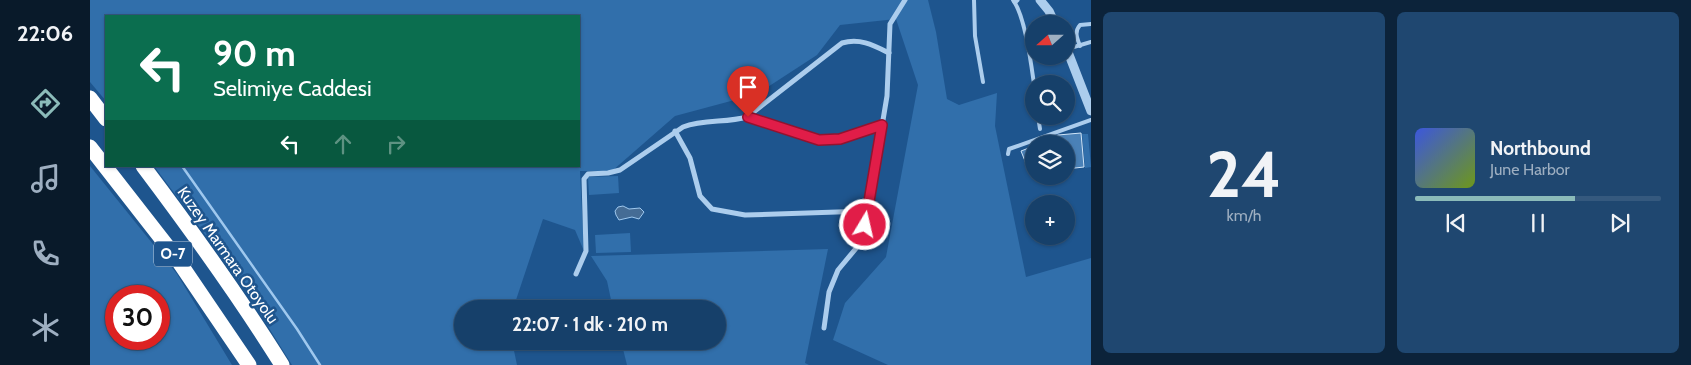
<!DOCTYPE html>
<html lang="tr">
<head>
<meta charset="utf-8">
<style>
	:root { --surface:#16406a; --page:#1f4770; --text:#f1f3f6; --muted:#9eafc1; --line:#35597e; --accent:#8bbbb9 }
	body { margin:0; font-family:Cabin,sans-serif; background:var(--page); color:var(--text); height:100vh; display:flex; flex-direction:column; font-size:19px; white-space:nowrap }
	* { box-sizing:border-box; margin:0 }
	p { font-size:16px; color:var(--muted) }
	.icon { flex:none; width:28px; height:28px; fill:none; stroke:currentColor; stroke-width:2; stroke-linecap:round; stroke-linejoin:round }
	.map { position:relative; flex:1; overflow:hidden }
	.sheet { display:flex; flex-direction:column; gap:12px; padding:12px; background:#0c233a; width:600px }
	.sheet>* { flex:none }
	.banner { position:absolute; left:15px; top:15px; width:475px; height:152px; border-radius:0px; box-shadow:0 1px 4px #0004,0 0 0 1px var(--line); background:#0b6e4f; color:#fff; overflow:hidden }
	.needle { width:32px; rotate:249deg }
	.fabs { position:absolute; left:935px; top:15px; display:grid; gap:10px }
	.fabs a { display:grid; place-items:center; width:50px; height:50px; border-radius:50%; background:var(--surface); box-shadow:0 1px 4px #0004,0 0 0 1px var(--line); font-size:25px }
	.speed { position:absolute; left:15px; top:285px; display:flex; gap:10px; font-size:25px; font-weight:700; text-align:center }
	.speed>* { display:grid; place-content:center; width:65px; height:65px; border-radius:50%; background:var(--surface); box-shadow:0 1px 4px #0004,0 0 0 1px var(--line); line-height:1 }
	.speed .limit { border:8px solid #d22; background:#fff; color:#111 }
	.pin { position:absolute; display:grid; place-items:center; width:42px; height:42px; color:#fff; margin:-51px -21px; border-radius:50% 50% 50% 0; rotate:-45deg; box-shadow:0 0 5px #0007 }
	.pin .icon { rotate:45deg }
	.me { position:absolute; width:55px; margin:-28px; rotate:9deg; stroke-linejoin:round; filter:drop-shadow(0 0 4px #0008) }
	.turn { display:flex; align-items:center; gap:18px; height:105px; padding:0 25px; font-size:22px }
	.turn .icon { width:65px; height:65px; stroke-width:2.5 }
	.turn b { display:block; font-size:35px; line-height:42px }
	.lanes { display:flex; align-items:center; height:48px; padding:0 25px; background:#0003; justify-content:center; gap:25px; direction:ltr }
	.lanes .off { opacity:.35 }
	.sheet .widget { flex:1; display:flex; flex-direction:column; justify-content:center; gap:8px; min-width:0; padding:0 18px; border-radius:8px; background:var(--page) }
	.sheet .dial { align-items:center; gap:0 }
	.dial b { font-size:65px; line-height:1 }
	.song { display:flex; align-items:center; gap:15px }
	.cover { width:60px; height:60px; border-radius:8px; background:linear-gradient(135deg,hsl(230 70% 55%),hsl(80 70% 35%)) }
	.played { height:5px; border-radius:2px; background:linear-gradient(90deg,var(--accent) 65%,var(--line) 65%) }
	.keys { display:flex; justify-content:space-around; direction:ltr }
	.sheet .tiles { flex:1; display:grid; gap:12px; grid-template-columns:repeat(2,1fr) }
	.trip { position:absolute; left:364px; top:300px; width:272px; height:50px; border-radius:25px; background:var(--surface); box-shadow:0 1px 4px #0004,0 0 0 1px var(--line); font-weight:700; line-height:50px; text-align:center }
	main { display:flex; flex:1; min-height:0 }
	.menu { display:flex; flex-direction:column; width:90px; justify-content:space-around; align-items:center; background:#091a2a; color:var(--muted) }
	.menu .icon { width:35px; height:35px }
	.menu .active { color:var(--accent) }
	.menu b { font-size:22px; color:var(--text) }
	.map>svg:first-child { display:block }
	.green { fill:#316fab; fill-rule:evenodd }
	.water { fill:#456c95; stroke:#9fc8ee }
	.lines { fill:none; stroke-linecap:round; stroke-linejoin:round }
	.stream { stroke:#9fc8ee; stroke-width:2.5 }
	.building { fill:#4a81b7; stroke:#d1e6f9 }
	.service { stroke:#accded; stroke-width:4 }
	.minor { stroke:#accded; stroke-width:5 }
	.tertiary { stroke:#accded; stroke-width:9 }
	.motorway { stroke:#fff; stroke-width:15 }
	.route-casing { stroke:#92132f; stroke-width:12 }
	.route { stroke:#e11d48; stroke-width:9 }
	.labels { text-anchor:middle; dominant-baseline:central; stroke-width:5; stroke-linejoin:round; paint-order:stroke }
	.shield { fill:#1e558e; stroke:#bcccdd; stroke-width:1 }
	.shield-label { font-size:15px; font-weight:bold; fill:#fff }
	.street-label { font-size:16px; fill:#fff; stroke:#1e558e }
</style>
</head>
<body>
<main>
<nav class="menu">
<b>22:06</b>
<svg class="icon active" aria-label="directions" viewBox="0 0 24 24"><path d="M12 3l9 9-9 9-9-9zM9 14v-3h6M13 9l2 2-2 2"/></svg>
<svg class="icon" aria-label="music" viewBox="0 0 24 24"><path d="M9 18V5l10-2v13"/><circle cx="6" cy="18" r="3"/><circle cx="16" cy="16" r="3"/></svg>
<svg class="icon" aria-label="phone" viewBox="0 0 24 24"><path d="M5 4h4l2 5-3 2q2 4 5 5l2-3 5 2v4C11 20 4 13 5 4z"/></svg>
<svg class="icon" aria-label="climate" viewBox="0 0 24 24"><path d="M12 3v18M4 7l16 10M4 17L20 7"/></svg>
</nav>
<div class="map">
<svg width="1001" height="365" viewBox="0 0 1001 365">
	<rect width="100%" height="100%" fill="#1e558e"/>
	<g class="green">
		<polygon points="0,0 838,0 846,32 857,99 869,105 907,93 905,126 936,277 1001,258 1001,365 798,365 743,340 755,303 796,257 828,85 806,19 750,25 727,55 667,94 585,116 522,171 490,171 494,251 485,230 453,219 423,309 372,309 372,341 422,341 427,365 202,365 149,280 64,166 489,166 489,16 16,16 16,101 0,82"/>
		<polygon points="992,134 998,134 1001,167 995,168"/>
		<path d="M0,166l87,108 55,91h-142zM69,296v43h-43v-43z"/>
		<polygon points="528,176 529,193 499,195 498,177"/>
		<polygon points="540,233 541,252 506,253 505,235"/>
		<polygon points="738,249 715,363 719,365 537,365 531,341 628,341 628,309 523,309 517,281 501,256"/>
	</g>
	<polygon class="water" points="533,206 539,209 550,208 554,212 549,219 542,217 529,220 526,215 525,211 528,207"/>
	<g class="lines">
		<polyline class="stream" points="92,166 207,329 230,365"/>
	</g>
	<g class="building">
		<polygon points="991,133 994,167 976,169 976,144 948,144 968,135"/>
		<polygon points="944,146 944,175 941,176 931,151"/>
	</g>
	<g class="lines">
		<g class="service">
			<polyline points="884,0 885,36 893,82"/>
			<path d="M923,0c12,16 18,63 21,84"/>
			<path d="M990,46c-3,-8 -6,-14 0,-21l11,-1"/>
			<polyline points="977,49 1001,42"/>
			<polyline points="948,116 950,129"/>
			<polyline points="918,154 919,149 1001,120"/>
		</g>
		<g class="minor">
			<polyline points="925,2 927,0"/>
			<polyline points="657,117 729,141 750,139 792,125"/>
			<polyline points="585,131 600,158 610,196 622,209 655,215 777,211"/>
			<path d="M486,274l10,-23 -2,-72 4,-5 20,-1 12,-3 63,-43c21,-8 43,-4 64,-10l95,-74c18,-5 31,2 47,10"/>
			<polyline points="734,328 739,292 748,270 773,240 797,96 800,24 815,0"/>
		</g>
		<g class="tertiary">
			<polyline points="950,0 959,11 965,24"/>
			<polyline points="976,47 1001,111"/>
		</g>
		<g class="motorway">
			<polyline points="0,98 16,119"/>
			<polyline points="0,147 85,256 159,365"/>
			<path d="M53,166c49,65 96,130 139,199"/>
		</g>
	</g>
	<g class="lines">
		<defs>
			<polyline id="route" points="658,117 729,140 750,139 792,125 775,225"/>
		</defs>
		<use href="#route" class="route-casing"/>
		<use href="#route" class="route"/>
	</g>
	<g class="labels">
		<rect class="shield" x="64" y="241.5" width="38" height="25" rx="4"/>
		<g class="shield-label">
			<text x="83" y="254">O-7</text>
		</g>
		<g class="street-label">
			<text transform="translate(138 255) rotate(55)">Kuzey Marmara Otoyolu</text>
		</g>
	</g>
</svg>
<div class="fabs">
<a><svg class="needle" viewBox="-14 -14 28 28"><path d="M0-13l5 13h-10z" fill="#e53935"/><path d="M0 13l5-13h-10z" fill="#9eafc1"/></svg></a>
<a><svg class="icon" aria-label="search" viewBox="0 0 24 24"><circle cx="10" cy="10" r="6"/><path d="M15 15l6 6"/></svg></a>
<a><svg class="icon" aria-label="layers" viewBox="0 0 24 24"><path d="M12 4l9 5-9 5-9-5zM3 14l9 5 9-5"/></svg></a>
<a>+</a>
</div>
<div class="speed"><div class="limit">30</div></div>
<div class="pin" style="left:658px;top:117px;background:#d93025"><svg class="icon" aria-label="arrive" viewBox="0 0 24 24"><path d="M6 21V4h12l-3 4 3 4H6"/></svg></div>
<svg class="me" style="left:775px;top:225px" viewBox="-20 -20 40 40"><circle r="17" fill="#e11d48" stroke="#fff" stroke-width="3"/><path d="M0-11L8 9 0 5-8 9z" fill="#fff"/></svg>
<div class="trip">22:07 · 1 dk · 210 m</div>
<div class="banner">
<div class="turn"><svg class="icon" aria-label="left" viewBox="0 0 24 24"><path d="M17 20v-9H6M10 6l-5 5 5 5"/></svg><div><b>90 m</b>Selimiye Caddesi</div></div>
<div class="lanes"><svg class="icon" aria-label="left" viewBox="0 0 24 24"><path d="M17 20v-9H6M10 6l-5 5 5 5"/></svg><svg class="icon off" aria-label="ahead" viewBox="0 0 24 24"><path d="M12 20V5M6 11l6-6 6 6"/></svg><svg class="icon off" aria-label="right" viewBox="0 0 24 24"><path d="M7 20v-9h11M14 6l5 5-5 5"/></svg></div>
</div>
</div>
<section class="sheet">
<div class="tiles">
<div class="widget dial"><b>24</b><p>km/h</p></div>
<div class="widget">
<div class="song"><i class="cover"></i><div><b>Northbound</b><p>June Harbor</p></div></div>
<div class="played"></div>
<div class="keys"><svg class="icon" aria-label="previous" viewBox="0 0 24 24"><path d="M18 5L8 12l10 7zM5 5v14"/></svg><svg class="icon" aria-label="pause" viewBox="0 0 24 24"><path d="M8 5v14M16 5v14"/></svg><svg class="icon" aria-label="next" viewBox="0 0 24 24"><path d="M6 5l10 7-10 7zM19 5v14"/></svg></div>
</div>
</div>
</section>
</main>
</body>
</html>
